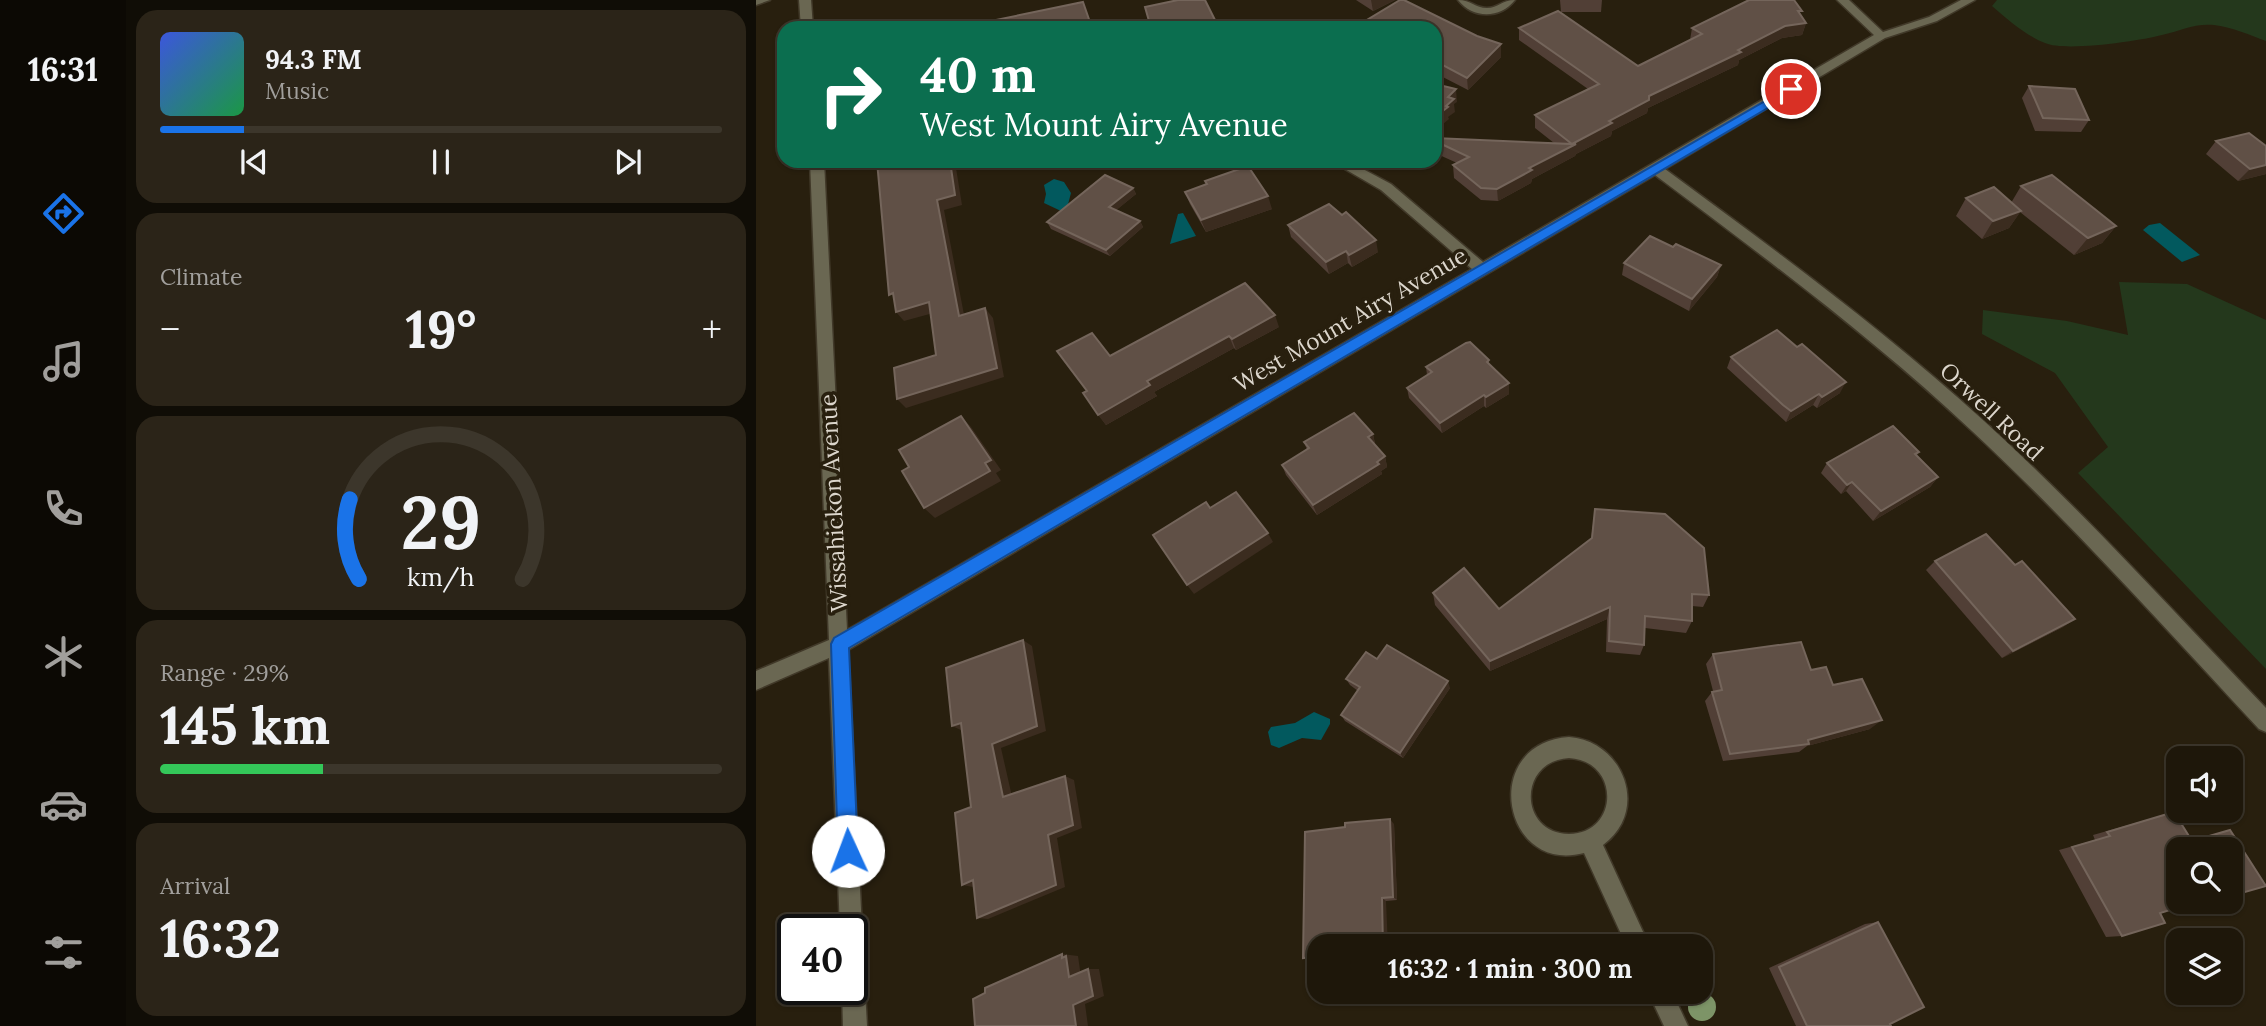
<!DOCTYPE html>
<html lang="en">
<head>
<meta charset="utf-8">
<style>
	:root { --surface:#1e170a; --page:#2b2418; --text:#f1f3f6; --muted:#a19f9c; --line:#3c362b; --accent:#1a73e8 }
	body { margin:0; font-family:Lora,serif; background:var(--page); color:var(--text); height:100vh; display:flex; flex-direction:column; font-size:26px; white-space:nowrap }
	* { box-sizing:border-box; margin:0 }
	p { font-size:23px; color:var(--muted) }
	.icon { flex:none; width:38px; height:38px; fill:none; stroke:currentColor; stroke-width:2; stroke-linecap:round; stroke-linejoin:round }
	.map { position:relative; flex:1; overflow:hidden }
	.details { display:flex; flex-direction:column; gap:10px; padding:10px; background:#100d06; width:630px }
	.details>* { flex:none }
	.banner { position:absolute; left:21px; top:21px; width:665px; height:147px; border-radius:21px; box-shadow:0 2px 5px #0004,0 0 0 2px var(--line); background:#0b6e4f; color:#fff; overflow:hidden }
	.fabs { position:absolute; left:1410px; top:746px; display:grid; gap:14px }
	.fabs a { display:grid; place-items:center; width:77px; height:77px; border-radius:14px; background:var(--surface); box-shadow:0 2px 5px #0004,0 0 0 2px var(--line); font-size:35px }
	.speed { position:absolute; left:21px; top:914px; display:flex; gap:14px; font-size:35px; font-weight:700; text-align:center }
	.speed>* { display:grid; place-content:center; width:91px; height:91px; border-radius:50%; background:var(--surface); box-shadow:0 2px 5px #0004,0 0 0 2px var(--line); line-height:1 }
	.speed .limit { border:4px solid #111; border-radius:10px; background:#fff; color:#111 }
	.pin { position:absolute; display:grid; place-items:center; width:60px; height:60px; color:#fff; margin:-30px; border:4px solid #fff; border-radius:50%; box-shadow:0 2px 7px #0007 }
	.me { position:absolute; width:77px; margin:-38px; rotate:358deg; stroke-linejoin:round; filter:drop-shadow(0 0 5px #0008) }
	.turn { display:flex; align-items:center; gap:24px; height:147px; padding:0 28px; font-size:32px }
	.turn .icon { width:91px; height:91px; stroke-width:2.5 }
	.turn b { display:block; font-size:49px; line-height:60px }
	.big { font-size:52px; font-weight:700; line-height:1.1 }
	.details .tile { flex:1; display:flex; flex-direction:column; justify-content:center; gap:10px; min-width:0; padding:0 24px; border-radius:21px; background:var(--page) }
	.details .dial { align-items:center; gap:0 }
	.dial svg { height:182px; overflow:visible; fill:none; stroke:var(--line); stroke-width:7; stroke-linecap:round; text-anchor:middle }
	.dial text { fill:var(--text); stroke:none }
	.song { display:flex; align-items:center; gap:21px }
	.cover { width:84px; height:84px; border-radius:10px; background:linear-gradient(135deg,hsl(230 70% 55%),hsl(140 70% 35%)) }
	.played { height:7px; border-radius:4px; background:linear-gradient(90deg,var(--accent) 15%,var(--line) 15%) }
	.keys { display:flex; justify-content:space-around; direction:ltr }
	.heat { display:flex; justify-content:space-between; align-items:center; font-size:38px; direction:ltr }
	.charge { height:10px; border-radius:5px; background:linear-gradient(90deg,#34c759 29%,var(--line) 0) }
	.trip { position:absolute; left:551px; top:934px; width:406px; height:70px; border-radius:21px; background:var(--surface); box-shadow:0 2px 5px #0004,0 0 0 2px var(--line); font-weight:700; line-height:70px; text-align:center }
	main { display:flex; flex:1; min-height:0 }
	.dock { display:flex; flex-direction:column; width:126px; justify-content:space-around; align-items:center; background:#0c0904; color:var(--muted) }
	.dock .icon { width:49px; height:49px }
	.dock .selected { color:var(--accent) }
	.dock b { font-size:32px; color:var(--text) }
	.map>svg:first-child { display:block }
	.green { fill:#24381c }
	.water { fill:#02595e }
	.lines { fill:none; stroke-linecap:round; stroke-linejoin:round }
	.minor-casing { stroke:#413929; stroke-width:3 }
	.minor { fill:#6a6752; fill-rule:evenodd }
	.tree { fill:#7d9467 }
	.wall { fill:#513f36 }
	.shaded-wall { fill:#3b2c1f }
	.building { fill:#605046; stroke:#74655b; stroke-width:2 }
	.route { fill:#1a73e8; stroke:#114b97; stroke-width:2 }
	.labels { text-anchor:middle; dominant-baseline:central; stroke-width:7; stroke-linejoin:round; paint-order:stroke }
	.street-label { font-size:23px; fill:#dcd6cc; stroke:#281f0e }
</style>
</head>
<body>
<main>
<nav class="dock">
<b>16:31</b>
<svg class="icon selected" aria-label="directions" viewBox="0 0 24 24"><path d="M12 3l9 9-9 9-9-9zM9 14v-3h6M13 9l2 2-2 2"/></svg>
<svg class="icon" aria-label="music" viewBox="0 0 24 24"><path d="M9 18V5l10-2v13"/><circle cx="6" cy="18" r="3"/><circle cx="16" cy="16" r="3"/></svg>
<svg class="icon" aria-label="phone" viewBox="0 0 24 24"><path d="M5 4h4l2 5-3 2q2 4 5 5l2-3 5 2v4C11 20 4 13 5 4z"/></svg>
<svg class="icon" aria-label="climate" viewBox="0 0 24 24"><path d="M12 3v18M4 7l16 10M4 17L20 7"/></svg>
<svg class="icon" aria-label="car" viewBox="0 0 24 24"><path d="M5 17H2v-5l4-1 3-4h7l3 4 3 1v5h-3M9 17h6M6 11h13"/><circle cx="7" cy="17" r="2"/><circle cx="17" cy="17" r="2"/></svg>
<svg class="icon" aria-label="filters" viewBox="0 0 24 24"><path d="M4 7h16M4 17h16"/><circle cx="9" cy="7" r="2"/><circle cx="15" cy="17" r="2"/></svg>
</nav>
<section class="details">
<div class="tile">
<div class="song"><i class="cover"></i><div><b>94.3 FM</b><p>Music</p></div></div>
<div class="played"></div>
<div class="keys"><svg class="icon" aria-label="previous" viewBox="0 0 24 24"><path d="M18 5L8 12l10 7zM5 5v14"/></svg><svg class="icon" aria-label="pause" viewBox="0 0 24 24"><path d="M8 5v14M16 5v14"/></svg><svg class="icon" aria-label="next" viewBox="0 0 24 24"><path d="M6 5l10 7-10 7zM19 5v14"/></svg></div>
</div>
<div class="tile"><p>Climate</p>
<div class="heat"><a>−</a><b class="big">19°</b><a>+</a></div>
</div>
<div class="tile dial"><svg viewBox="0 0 100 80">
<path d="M14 69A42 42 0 1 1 86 69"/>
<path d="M14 69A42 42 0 0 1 10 34" stroke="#1a73e8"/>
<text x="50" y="56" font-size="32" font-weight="700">29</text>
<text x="50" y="72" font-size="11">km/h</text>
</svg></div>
<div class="tile"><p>Range · 29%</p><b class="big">145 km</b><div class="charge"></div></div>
<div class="tile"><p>Arrival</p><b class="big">16:32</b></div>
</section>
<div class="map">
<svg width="1510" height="1026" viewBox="0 0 1510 1026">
	<rect width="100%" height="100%" fill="#281f0e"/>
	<g class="green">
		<path d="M1241,0h269v41c-16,-6 -35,-14 -52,-16 -19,-2 -34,6 -52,10 -23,6 -97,17 -117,8 -20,-8 -37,-23 -53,-37z"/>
		<polygon points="1363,282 1431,284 1510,320 1510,669 1322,473 1352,447 1299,373 1226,334 1227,310 1311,321 1372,335"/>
	</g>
	<g class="water">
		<polygon points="298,179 308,182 315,193 311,208 305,211 288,203 290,194 288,185"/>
		<polygon points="427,213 440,236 414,244 422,214"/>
		<polygon points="1404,223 1444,255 1426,262 1387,230 1393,225"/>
		<polygon points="558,712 574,719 574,724 565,740 546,738 523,748 515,745 512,732 515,727 539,723"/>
	</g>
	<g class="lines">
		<defs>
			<g id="minor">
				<polygon points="0,0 14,0 0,5"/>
				<polygon points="43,0 55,0 57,28 45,28"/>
				<path d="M702,0c13,0 17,8 29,8 11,0 15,-8 28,-8 -15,19 -42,19 -57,0z"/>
				<path d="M1081,0h12l34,32 46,-15 32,-17h14l-38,21 -52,17 -220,131c109,80 219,161 319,252 99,90 189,190 282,287v24l-7,-3c-94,-101 -186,-204 -287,-298 -99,-93 -209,-175 -317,-256l-807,475 14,279 -3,8 -7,3v-11h-12l-11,-271 -73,32v-19l73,-31 -19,-479h14l23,469 625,-361 -91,-79 -50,-29h17l43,23 92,78 391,-227z"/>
				<polygon points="405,161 451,161 449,164 430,168 407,164"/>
				<path d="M813,737c55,4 81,74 34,108l47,102h-23l-43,-94c-82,22 -105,-110 -15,-116zM813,758c52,3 50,76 0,76 -50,0 -52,-73 0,-76z"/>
				<polygon points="96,941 104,944 107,952 111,1026 87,1026 86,989 96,989"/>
				<polygon points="892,992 916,992 932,1026 908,1026"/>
			</g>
		</defs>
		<use href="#minor" class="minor-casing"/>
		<use href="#minor" class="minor"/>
	</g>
	<circle class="tree" cx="946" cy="1007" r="14"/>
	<g class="wall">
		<polygon points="600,0 639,0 617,11"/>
		<polygon points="644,0 648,0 721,36 745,44 745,57 712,90 679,73 679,28 607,28 606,23"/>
		<polygon points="804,0 846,0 845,12 805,12"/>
		<polygon points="1045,15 1050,23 1046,35 1026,38 983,60 982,65 892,108 891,113 856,131 855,136 820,154 819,156 776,179 775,183 742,201 725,200 698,178 697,165 701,163 679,153 679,138 798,143 779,128 779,115 832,89 763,40 763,28 882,66 934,40 936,28"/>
		<polygon points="1273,86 1333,120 1325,132 1279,131 1266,98"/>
		<polygon points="1460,141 1510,146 1510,174 1482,181 1450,154"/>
		<polygon points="1265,186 1360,226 1346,243 1318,255 1264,212 1253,228 1226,239 1200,216 1210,198 1255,203"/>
		<polygon points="377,188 380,194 360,210 384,221 387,227 354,256 295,229 291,222"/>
		<polygon points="429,192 516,209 450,232 434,204"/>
		<polygon points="532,225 622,252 596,267 592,263 573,274 535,237"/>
		<polygon points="917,247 965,265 961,277 933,311 866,275 868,263"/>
		<polygon points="523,327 480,350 478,348 398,392 401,396 350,425 327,393 331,391 354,356"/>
		<polygon points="975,357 1084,393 1061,408 1057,405 1030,422 971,368"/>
		<polygon points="733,360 733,364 753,383 753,394 730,408 728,406 686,433 653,398 651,388 671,375 670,367"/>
		<polygon points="617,434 619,444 619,445 629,456 631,467 625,471 626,474 561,515 530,475 526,465 551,450 548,442"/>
		<polygon points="1163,452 1161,455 1182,477 1174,487 1117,521 1090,491 1085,494 1065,473 1071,463"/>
		<polygon points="839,509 953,595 947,607 936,606 936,621 930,633 889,628 888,645 884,655 850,652 851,619 734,671 679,605 677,593 743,609 835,539"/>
		<polygon points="1179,561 1259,565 1319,619 1307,627 1246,658 1170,570"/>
		<polygon points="957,654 1055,670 1077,685 1114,729 1051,746 1043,752 967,761 949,701 956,692 957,691 950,664"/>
		<polygon points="621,659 694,688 647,758 589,721 585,715 602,691 594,685 590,679"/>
		<polygon points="1418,812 1435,840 1474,830 1475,849 1404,913 1366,936 1350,937 1303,850 1339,840 1337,835"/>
		<polygon points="638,824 641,900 630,901 564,947 564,958 555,959 547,958"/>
		<polygon points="1122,922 1134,1024 1135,1026 1040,1026 1013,968 1109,924"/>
	</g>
	<g class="shaded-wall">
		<polygon points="615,0 639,0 617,11"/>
		<polygon points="1050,23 1046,35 1026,38 983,60 982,65 892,108 891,113 856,131 855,136 820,154 819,156 776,179 775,183 742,201 741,189 773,168 816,144 893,96 1029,26"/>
		<polygon points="745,44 745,57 712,90 711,78"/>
		<polygon points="700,89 701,102 698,104 699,112 692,117 693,119 679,131 679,117 692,97"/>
		<polygon points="194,161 195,161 200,168 206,205 188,210 210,325 203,316 181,200"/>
		<polygon points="1510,165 1510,174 1482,181 1494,169"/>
		<polygon points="377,188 380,194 357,213 353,207"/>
		<polygon points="512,196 516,209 450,232 445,220"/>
		<polygon points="1265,211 1253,228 1226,239 1237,221"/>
		<polygon points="384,221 387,227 354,256 350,250"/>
		<polygon points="1360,226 1346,243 1318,255 1332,238"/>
		<polygon points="620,240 622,252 596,267 593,255"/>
		<polygon points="590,251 592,263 573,274 570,262"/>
		<polygon points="965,265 961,277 933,311 936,299"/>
		<polygon points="173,302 181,312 148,321 140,312"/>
		<polygon points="229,308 237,318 248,377 150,408 141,399"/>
		<polygon points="519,315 523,327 480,350 476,339"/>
		<polygon points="473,336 478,348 398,392 401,396 350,425 342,415 391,381"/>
		<polygon points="1090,382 1084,393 1061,408 1066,397"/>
		<polygon points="753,383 753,394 730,408 730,397"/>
		<polygon points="1063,394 1057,405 1030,422 1035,411"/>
		<polygon points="728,395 728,406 686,433 684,423"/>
		<polygon points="205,416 215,427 245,470 240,473 245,481 179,518 168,508 229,463"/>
		<polygon points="617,434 619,444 614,447 612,437"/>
		<polygon points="629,456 631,467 625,471 626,474 561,515 557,505"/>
		<polygon points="1182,477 1174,487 1117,521 1125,511"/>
		<polygon points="1096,482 1090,491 1085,494 1091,485"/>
		<polygon points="512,533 517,542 438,594 431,585"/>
		<polygon points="854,607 851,619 734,671 734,661"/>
		<polygon points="1319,619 1307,627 1246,658 1257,651"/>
		<polygon points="267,640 276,646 290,731 245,748 257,801 247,797 236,744"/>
		<polygon points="692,681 694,688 647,758 644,753"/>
		<polygon points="1126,720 1114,729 1051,746 1053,744 1052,740"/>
		<polygon points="205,723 207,731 196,726"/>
		<polygon points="309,776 318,780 326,828 301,838 309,887 232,919 221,918 292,835"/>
		<polygon points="634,819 638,824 641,900 637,897"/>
		<polygon points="217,880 228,882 217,887 206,885"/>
		<polygon points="626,898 630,901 632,947 627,947"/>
		<polygon points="306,954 322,956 325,977 313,977 306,958"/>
		<polygon points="332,969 343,969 348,996 329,1004 332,1026 320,1026 317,1005"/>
	</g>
	<g class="building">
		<polygon points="422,0 449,0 463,28 395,28 389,7"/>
		<polygon points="644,0 648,0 721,36 745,44 711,78 679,61 679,28 616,28 606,23"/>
		<polygon points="993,0 1038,0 1046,11 1042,11 1050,23 1029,26 982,50 985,52 893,96 893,100 853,121 856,123 816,144 820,144 773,168 776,170 741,189 725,188 697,165 713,157 679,141 679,138 816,144 779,115 843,84 763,28 802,11 882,66 946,34 936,28"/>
		<polygon points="327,2 336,28 237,28 235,21"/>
		<polygon points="679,84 700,89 692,97 698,99 690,106 692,107 679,117"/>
		<polygon points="1273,86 1319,89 1333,120 1287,118"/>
		<polygon points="1493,133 1510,146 1510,165 1494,169 1460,141"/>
		<polygon points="121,161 174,161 174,162 179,161 194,161 199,195 181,200 203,316 229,308 241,368 141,399 138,368 180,355 173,302 140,312 137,293 133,295"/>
		<polygon points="492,166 512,196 445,220 429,192 451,184 449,181"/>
		<polygon points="349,175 377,188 353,207 384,221 350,250 291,222"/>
		<polygon points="1296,175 1360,226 1332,238 1265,186"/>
		<polygon points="1238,187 1265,211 1237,221 1210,198"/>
		<polygon points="573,204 586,215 590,212 620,240 593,255 590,251 570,262 532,225"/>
		<polygon points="894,236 917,247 920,244 965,265 936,299 868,263"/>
		<polygon points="489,283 519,315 476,339 473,336 391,381 394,385 342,415 327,393 331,391 301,351 336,333 354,356"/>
		<polygon points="1021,330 1041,347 1046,344 1090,382 1066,397 1063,394 1035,411 1027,405 975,357"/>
		<polygon points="714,342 733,360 731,362 753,383 730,397 728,395 684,423 651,388 676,372 670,367 710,343"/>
		<polygon points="598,413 617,434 612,437 629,456 621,462 623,464 557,505 526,465 553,448 548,442"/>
		<polygon points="205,416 235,460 229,463 234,471 168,508 146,471 153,467 143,450"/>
		<polygon points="1137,426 1163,452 1159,454 1182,477 1125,511 1096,482 1091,485 1071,463"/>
		<polygon points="480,492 512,533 431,585 397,535 450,502 454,508"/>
		<polygon points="839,509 909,514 948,548 953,595 936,594 936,621 889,616 888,645 853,641 854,607 734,661 677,593 708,568 743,609 836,538"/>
		<polygon points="1230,534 1259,565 1266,561 1319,619 1257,651 1179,561"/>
		<polygon points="267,640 281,726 236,744 247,797 309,776 317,825 292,835 300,885 221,918 217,880 206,885 199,813 215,807 205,723 196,726 190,668"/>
		<polygon points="1045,642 1055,670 1070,667 1077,685 1106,679 1126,720 1052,740 1053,744 974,754 956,692 966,690 957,654"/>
		<polygon points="631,645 692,681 644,753 585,715 604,687 590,679 610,652 621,659"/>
		<polygon points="1418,812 1436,841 1474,830 1510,886 1475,896 1475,849 1423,849 1423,901 1443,901 1404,913 1409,923 1366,936 1316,847 1354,836 1351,832"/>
		<polygon points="634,819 637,897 626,898 627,947 564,947 564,956 547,958 549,832 589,827 589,823"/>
		<polygon points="1122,922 1168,1007 1134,1024 1135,1026 1051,1026 1023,967"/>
		<polygon points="306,954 306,958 310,956 313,977 332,969 337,996 317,1005 320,1026 219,1026 217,999 229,993 229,988"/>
	</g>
	<polygon class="route" points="1035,86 1041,89 1039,92 93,648 102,851 99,858 92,861 85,858 82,851 75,644 78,638"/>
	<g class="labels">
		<g class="street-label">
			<text transform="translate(594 319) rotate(-30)">West Mount Airy Avenue</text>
			<text transform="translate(1236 411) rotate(43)">Orwell Road</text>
			<text transform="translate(77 503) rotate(-93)">Wissahickon Avenue</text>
		</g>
	</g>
</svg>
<div class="fabs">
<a><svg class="icon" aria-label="sound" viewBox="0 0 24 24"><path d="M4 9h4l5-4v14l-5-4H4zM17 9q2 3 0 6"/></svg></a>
<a><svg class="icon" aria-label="search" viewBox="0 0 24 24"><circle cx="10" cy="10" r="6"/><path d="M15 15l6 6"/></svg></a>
<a><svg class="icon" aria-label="layers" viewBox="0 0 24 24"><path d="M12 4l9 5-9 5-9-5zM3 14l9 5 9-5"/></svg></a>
</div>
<div class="speed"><div class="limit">40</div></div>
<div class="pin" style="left:1035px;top:89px;background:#d93025"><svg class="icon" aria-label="arrive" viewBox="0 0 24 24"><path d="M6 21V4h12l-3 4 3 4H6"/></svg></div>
<svg class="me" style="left:92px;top:851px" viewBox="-20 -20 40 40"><circle r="19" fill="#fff"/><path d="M0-13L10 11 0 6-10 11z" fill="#1a73e8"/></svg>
<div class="trip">16:32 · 1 min · 300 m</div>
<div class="banner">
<div class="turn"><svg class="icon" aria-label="right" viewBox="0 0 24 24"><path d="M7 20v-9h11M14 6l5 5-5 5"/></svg><div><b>40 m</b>West Mount Airy Avenue</div></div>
</div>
</div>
</main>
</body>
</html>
